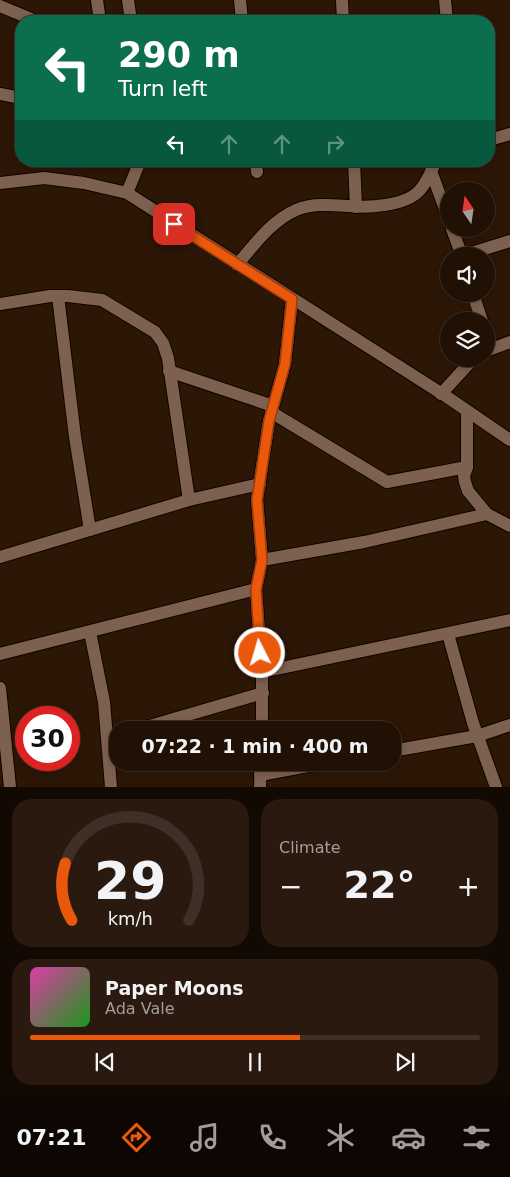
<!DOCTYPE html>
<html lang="en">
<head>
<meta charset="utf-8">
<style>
	:root { --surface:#211004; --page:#29190e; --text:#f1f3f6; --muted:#a29d9a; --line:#3e3026; --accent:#ea580c }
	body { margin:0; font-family:"DejaVu Sans",sans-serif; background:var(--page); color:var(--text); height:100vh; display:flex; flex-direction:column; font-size:19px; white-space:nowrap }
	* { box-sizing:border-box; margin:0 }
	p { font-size:16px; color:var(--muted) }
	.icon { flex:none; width:28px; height:28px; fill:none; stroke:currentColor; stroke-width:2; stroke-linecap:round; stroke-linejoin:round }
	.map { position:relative; height:787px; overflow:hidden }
	.details { display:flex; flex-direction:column; gap:12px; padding:12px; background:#120902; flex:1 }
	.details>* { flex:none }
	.top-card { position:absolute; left:15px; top:15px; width:480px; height:152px; border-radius:20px; box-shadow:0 2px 8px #0003,0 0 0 1px var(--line); background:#0b6e4f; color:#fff; overflow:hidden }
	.needle { width:32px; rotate:347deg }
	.tools { position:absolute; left:440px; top:182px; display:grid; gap:10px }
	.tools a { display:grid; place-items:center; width:55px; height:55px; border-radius:50%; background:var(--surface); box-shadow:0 2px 8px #0003,0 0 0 1px var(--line); font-size:25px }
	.speed { position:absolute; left:15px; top:706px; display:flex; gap:10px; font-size:25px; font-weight:700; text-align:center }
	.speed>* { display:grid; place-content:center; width:65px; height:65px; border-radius:50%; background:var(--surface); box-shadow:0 2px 8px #0003,0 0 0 1px var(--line); line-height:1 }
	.speed .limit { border:8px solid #d22; background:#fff; color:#111 }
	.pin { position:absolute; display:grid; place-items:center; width:42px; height:42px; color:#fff; margin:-21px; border-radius:10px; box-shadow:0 2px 8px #0006 }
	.me { position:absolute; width:55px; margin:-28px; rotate:355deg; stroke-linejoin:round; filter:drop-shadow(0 0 4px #0008) }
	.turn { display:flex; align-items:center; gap:18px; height:105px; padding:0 20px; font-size:22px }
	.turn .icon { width:65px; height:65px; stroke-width:2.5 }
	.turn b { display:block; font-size:35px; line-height:42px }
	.lanes { display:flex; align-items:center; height:48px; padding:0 20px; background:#0003; justify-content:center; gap:25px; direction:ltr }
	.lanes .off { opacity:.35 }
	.big { font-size:38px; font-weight:700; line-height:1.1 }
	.details .widget { flex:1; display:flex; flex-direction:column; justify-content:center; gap:8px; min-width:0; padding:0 18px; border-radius:20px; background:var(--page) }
	.details .dial { align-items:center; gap:0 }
	.dial svg { height:130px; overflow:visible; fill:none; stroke:var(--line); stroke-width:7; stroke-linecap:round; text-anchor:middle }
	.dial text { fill:var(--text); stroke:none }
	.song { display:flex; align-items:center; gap:15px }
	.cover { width:60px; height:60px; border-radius:8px; background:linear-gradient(135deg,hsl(320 70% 55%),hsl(120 70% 35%)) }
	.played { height:5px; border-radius:2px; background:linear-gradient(90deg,var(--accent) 60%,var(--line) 60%) }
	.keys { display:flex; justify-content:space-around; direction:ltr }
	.heat { display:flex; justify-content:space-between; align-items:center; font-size:28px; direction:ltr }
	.details .tiles { flex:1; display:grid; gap:12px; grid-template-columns:1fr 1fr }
	.widget:last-child { grid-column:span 2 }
	.trip { position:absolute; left:109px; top:721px; width:292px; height:50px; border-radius:20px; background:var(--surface); box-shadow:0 2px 8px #0003,0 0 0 1px var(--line); font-weight:700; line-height:50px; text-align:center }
	.dock { display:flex; height:80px; justify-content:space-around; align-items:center; background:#0d0602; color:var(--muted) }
	.dock .icon { width:35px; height:35px }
	.dock .selected { color:var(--accent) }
	.dock b { font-size:22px; color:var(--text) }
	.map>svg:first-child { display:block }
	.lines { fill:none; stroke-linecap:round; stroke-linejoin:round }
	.minor-casing { stroke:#130200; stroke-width:14 }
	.minor { stroke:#7d6150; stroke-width:12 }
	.route-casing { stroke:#983908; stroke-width:12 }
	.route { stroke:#ea580c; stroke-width:9 }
</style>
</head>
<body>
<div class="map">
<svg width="510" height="787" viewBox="0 0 510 787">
	<rect width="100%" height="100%" fill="#2c1606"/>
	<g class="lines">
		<defs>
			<g id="minor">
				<polyline points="97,0 99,14 97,21"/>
				<polyline points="128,0 131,21"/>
				<polyline points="240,0 242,21"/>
				<polyline points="342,0 343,21"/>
				<polyline points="445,0 447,21"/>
				<polyline points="0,6 36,21"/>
				<polyline points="0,94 21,98"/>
				<polyline points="489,140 510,134"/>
				<polyline points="256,161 257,172"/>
				<polyline points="354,161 356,207"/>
				<polyline points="431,171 449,220"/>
				<polyline points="0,183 44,178 84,183 127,193 447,397 510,440"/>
				<polyline points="127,193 140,161"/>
				<polyline points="452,229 462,256"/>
				<polyline points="462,256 510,241"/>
				<path d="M237,265c17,-20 34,-44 59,-55 17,-7 35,-5 53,-4 19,2 56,0 70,-15 7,-7 13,-21 17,-30"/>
				<polyline points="473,294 482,321"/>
				<polyline points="58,296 75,437 90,530"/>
				<polyline points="0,304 50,296 68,296 102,300 155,332 163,343 168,358 189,500"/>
				<polyline points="486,333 491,348"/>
				<polyline points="486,351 510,342"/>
				<polyline points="169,371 273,406"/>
				<polyline points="441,394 473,359"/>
				<polyline points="467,411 467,467 464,476 465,482 468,491 487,514 510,526"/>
				<polyline points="271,412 387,482 467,467"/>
				<polyline points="0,557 189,500 260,484"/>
				<polyline points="262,560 364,542 487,514"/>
				<polyline points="90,632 104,702 111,787"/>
				<polyline points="448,634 473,723 496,787"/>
				<polyline points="0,654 256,589"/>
				<polyline points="262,672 510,620"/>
				<polyline points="0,688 10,787"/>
				<polyline points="136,730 263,693"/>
				<polyline points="262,730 262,672 256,589 262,560 257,499 269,421 285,364 292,299"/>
				<polyline points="392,751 477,736 510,725"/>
				<polyline points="260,775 329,762"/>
				<polyline points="260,787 261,762"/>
			</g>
		</defs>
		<use href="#minor" class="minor-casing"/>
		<use href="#minor" class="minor"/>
	</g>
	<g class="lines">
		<defs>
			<polyline id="route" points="174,224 292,299 285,364 269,421 257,500 262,560 256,589 260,653"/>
		</defs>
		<use href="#route" class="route-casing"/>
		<use href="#route" class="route"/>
	</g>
</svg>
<div class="tools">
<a><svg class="needle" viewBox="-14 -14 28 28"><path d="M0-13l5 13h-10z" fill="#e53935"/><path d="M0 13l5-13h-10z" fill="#a29d9a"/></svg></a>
<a><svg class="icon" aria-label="sound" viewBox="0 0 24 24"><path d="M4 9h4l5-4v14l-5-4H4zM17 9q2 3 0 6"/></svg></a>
<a><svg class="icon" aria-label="layers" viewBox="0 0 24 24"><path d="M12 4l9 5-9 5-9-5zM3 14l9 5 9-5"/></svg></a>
</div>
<div class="speed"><div class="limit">30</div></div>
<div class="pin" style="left:174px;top:224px;background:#d93025"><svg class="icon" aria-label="arrive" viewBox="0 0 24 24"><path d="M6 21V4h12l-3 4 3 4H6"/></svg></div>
<svg class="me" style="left:260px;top:653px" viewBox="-20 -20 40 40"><circle r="17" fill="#ea580c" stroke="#fff" stroke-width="3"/><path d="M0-11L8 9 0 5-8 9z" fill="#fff"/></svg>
<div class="trip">07:22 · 1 min · 400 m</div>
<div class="top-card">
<div class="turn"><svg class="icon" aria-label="left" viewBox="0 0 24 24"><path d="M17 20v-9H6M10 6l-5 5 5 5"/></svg><div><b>290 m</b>Turn left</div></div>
<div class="lanes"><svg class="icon" aria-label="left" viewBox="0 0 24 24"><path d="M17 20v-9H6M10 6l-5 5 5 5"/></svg><svg class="icon off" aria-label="ahead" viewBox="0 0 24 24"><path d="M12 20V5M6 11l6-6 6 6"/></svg><svg class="icon off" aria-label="ahead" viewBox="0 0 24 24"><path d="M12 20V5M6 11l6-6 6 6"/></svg><svg class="icon off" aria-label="right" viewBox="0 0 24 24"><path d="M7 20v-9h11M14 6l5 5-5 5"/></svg></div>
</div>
</div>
<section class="details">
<div class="tiles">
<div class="widget dial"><svg viewBox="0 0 100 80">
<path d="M14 69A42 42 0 1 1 86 69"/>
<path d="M14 69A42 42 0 0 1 10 34" stroke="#ea580c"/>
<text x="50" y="56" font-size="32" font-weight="700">29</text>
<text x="50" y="72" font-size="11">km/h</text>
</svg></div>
<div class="widget"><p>Climate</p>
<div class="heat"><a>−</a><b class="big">22°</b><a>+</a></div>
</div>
<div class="widget">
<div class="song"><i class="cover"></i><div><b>Paper Moons</b><p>Ada Vale</p></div></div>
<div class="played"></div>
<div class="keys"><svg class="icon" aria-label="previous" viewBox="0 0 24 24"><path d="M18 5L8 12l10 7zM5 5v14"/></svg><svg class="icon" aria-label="pause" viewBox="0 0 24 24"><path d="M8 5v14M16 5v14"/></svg><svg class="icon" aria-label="next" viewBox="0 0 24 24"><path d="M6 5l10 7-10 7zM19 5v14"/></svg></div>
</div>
</div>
</section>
<nav class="dock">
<b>07:21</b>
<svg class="icon selected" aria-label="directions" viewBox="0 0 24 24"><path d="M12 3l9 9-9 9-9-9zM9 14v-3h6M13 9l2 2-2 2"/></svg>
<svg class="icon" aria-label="music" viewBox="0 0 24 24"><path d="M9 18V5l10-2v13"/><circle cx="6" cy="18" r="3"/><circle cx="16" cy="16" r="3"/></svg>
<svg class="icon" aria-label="phone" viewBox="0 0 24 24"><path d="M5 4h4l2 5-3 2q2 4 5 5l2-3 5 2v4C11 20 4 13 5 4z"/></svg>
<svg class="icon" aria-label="climate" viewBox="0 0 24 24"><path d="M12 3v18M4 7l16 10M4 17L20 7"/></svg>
<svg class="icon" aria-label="car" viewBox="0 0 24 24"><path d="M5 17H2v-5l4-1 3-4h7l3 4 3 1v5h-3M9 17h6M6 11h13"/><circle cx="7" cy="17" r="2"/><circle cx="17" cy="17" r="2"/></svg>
<svg class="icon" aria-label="filters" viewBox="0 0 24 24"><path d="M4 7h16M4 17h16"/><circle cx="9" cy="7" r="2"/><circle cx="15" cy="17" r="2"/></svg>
</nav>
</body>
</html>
